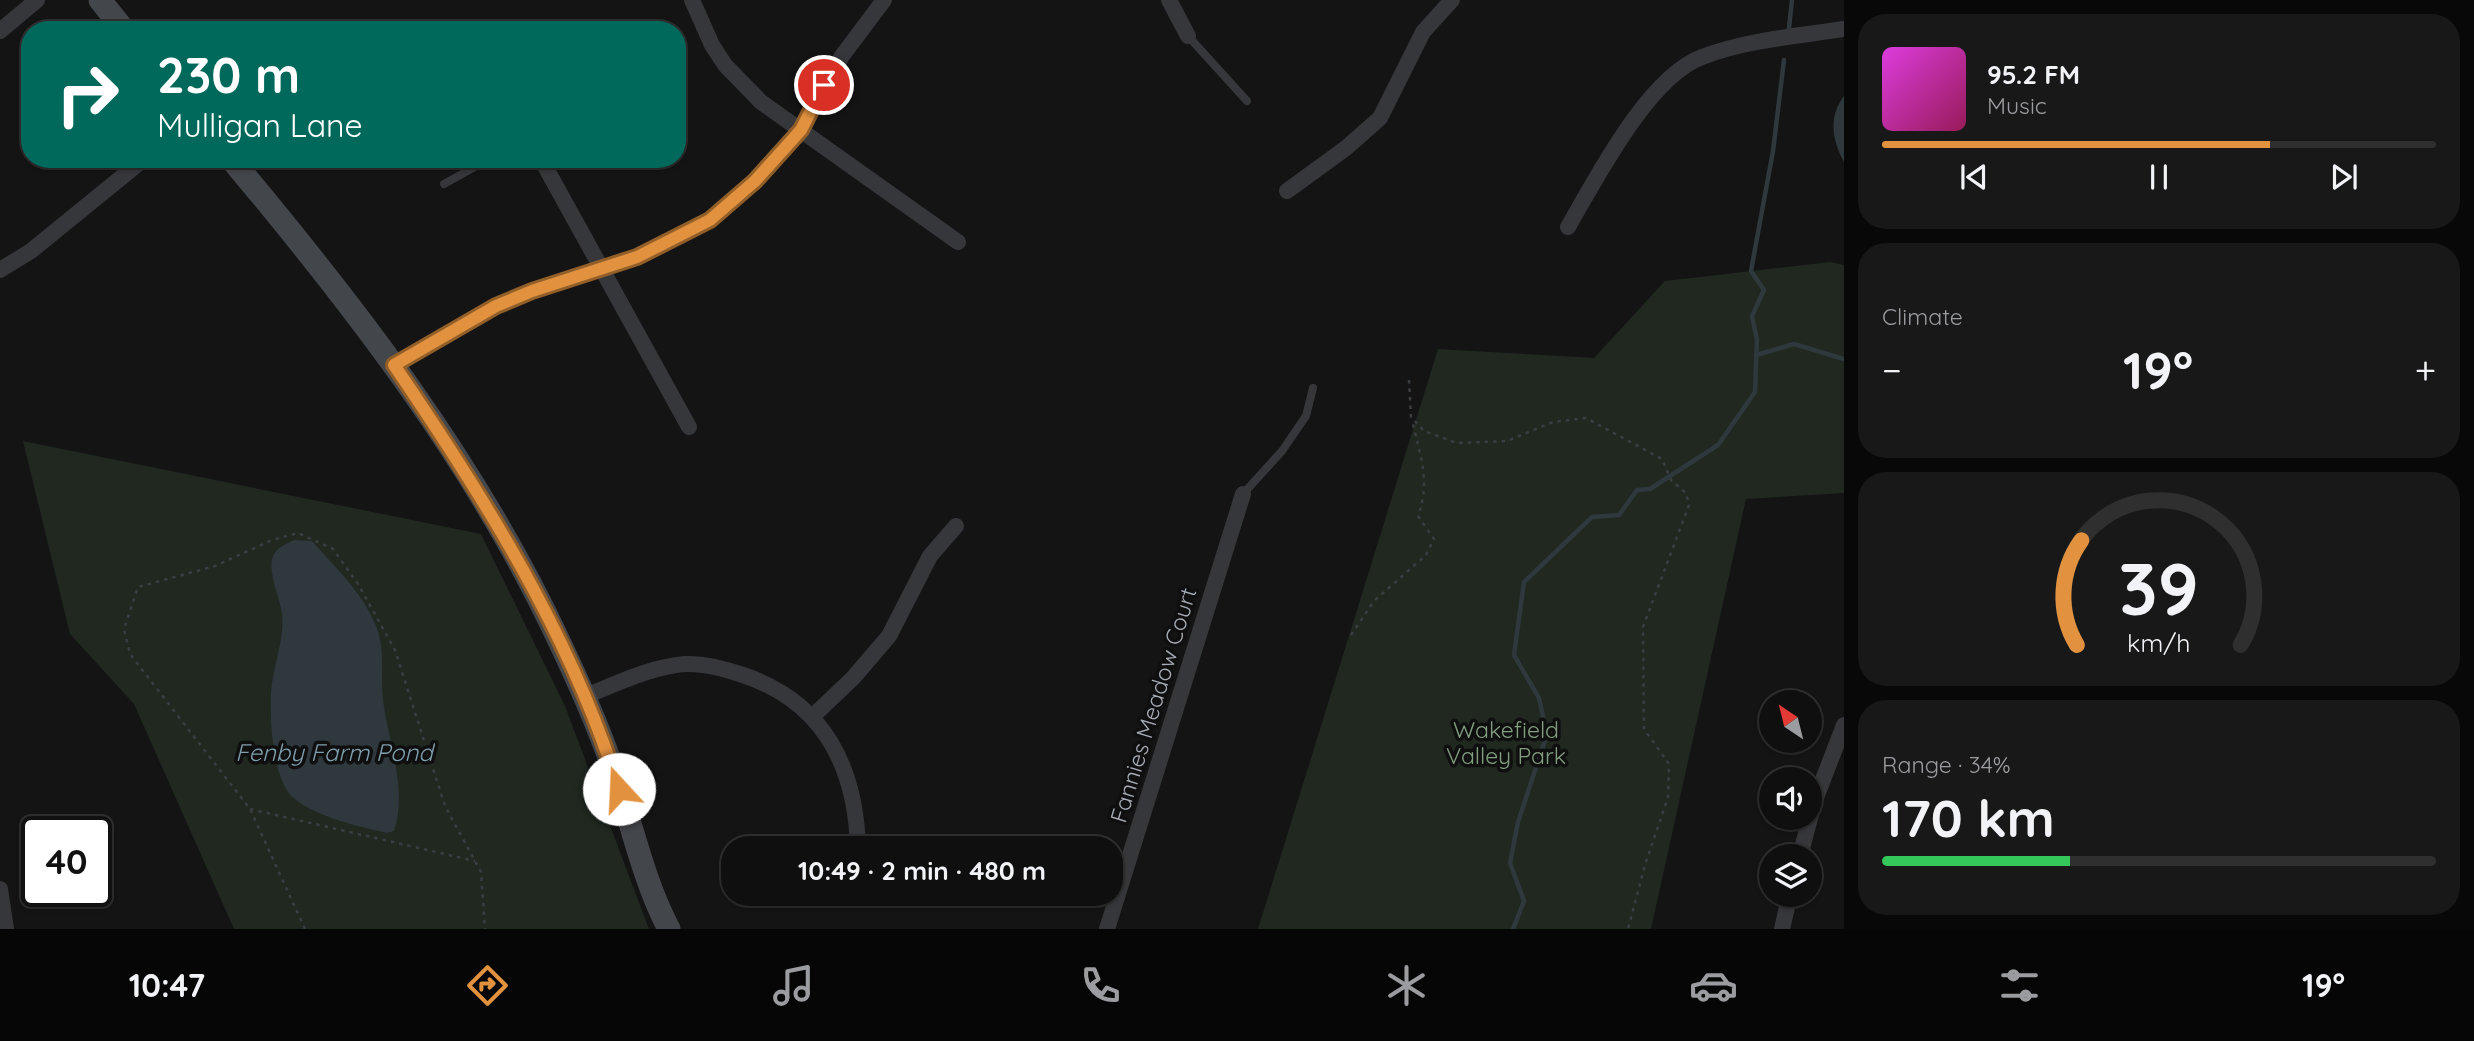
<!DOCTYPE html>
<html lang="en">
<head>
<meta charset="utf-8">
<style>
	:root { --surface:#0f0f10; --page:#181819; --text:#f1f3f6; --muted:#9b9c9f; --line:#2f2f30; --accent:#e2923f }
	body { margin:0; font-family:Quicksand,sans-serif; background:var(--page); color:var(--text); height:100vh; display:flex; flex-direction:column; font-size:26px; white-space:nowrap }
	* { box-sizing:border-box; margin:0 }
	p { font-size:23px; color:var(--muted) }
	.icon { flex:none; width:38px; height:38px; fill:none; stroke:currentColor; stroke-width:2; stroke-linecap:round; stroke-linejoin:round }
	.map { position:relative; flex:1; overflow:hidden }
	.panel { display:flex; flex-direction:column; gap:14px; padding:14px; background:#080809; width:630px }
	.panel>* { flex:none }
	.banner { position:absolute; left:21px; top:21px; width:665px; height:147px; border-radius:28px; box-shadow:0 2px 5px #0004,0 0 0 2px var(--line); background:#00695c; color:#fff; overflow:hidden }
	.needle { width:46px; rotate:325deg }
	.fabs { position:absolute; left:1759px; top:690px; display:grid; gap:14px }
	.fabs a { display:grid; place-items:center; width:63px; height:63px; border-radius:50%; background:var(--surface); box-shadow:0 2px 5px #0004,0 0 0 2px var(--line); font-size:35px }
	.speed { position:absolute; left:21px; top:816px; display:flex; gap:14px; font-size:35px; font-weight:700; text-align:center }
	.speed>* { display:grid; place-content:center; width:91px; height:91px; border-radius:50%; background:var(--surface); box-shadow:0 2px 5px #0004,0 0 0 2px var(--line); line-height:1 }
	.speed .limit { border:4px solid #111; border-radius:10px; background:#fff; color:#111 }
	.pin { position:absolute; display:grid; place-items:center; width:60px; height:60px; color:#fff; margin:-30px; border:4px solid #fff; border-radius:50%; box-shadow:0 2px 7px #0007 }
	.me { position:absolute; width:77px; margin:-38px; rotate:340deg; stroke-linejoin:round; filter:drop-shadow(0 0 5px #0008) }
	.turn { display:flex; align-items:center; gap:24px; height:147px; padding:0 21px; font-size:32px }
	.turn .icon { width:91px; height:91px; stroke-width:2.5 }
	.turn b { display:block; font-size:49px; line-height:60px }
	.big { font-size:52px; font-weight:700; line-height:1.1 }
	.panel .card { flex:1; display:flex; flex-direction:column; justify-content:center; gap:10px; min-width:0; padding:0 24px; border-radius:28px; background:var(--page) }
	.panel .dial { align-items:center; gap:0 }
	.dial svg { height:182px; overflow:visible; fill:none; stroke:var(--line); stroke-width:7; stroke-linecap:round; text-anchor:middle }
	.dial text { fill:var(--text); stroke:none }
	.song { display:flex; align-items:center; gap:21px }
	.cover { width:84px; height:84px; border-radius:10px; background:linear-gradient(135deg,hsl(300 70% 55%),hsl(330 70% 35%)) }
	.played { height:7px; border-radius:4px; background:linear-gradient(90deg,var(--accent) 70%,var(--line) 70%) }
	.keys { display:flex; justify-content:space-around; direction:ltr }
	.heat { display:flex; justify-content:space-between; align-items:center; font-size:38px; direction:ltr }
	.charge { height:10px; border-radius:5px; background:linear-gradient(90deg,#34c759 34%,var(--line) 0) }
	.trip { position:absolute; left:721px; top:836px; width:402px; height:70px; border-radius:28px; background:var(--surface); box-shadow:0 2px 5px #0004,0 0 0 2px var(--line); font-weight:700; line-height:70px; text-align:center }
	.tab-bar { display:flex; height:112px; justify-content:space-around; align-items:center; background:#060606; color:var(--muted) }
	.tab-bar .icon { width:49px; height:49px }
	.tab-bar .selected { color:var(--accent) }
	.tab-bar b { font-size:32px; color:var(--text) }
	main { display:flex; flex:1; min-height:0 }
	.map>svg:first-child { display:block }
	.green { fill:#202820 }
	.water { fill:#2e383d }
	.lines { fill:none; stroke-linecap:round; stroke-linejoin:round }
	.stream { stroke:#2e383d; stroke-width:4.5 }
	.path { stroke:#3b3e41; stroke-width:2.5; stroke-dasharray:3.5 5; stroke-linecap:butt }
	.lane { stroke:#35373a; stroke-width:8 }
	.street { stroke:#35373a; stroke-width:16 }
	.secondary { stroke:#43464a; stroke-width:23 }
	.route-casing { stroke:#935f29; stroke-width:18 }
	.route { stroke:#e2923f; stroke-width:12 }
	.labels { text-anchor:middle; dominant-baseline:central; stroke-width:7; stroke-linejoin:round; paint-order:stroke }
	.street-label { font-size:23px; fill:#a7adb5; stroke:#0f0f10 }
	.park-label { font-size:23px; fill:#829e7f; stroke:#0f0f10 }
	.water-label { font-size:24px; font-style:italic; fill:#809fad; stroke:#0f0f10 }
</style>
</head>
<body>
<main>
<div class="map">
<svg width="1844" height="929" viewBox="0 0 1844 929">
	<rect width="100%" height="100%" fill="#141415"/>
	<g class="green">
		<polygon points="1830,262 1844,265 1844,493 1746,499 1651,929 1258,929 1438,349 1594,358 1665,281"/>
		<polygon points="23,441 481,534 565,706 649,929 234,929 134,704 70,634"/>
	</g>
	<g class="water">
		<path d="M1844,96v66c-12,-22 -16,-45 0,-66z"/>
		<path d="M294,540l18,1c22,25 51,52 64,85 10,24 4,48 7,73 5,43 25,90 11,132l-7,2c-26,-6 -87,-19 -101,-44 -14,-25 -16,-67 -15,-95 1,-27 14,-53 11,-80 -2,-17 -15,-42 -9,-58 4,-9 13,-12 21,-16z"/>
	</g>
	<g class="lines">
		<g class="stream">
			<polyline points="1789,28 1792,0"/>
			<polyline points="1756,355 1794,344 1844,359"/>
			<polyline points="1513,929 1524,901 1510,863 1518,822 1547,734 1539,698 1514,655 1524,582 1592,517 1619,515 1637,490 1650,489 1718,445 1755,392 1757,340 1752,316 1764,290 1751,271 1773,151 1784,60"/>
		</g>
		<g class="path">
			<polyline points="1409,380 1411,417 1424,431 1457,443 1507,441 1553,422 1586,418 1662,459 1671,480 1686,493 1689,505 1643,627 1644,729 1669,764 1668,797 1645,865 1628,929"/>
			<path d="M1351,635l23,-34 52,-46 8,-16 -16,-23c13,-36 2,-60 -6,-96"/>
			<polyline points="250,809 475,861"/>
			<polyline points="305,929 250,809 130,654 124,629 138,587 215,566 272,540 298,533 333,549 358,584 395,650 445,806 481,872 485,929"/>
		</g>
		<g class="lane">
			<polyline points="1188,36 1247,101"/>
			<polyline points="444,184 489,159"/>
			<polyline points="1243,494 1282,451 1306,416 1313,388"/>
		</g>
		<g class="street">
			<polyline points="692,0 712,45 725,65 761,102 958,242"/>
			<polyline points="1169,0 1188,36"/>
			<polyline points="0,31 37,0"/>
			<polyline points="541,159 689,427"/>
			<polyline points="1287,191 1346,148 1380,118 1423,32 1452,0"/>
			<path d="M1568,227c28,-48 80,-150 134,-170 44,-17 96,-21 142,-28"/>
			<polyline points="0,270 31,251 144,159"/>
			<polyline points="394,365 496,306 532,291 637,257 710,220 755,181 801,130 842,56 884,0"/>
			<path d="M583,697c33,-13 66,-30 102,-33 19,-1 39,5 58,11 81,27 113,92 115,174"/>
			<polyline points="812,717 853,678 889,636 930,556 956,526"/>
			<polyline points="1800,856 1814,803 1844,725"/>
			<polyline points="0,889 6,929"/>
			<polyline points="1107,929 1243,494"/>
			<polyline points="1782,929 1790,894"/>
		</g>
		<g class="secondary">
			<polyline points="100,0 124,30"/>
			<path d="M231,159c126,150 246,306 329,484 20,42 40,87 55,132 17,50 29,107 54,154"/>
		</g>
	</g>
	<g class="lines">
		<defs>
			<path id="route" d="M619,789c-48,-154 -135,-292 -225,-424l102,-59 36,-15 105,-34 73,-37 45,-39 46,-51 23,-45"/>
		</defs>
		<use href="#route" class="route-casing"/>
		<use href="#route" class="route"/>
	</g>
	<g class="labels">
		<g class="street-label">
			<text transform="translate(1153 705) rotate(-73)">Fannies Meadow Court</text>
		</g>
		<g class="park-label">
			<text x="1506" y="729">Wakefield<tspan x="1506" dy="26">Valley Park</tspan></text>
		</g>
		<g class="water-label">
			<text x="334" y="752">Fenby Farm Pond</text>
		</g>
	</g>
</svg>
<div class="fabs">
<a><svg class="needle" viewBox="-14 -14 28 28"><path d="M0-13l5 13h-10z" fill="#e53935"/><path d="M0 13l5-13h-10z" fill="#9b9c9f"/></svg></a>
<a><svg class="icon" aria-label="sound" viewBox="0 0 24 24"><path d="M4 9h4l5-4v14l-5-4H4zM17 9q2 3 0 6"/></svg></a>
<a><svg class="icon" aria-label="layers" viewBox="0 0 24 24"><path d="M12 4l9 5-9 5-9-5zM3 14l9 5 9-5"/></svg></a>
</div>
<div class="speed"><div class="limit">40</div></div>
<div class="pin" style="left:824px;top:85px;background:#d93025"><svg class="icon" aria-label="arrive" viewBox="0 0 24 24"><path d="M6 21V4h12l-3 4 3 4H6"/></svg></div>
<svg class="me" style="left:619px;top:789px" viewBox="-20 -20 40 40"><circle r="19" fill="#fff"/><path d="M0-13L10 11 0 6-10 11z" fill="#e2923f"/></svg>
<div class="trip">10:49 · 2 min · 480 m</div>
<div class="banner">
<div class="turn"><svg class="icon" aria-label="right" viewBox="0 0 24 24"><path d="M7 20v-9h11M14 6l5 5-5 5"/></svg><div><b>230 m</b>Mulligan Lane</div></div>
</div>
</div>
<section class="panel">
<div class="card">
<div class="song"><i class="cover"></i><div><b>95.2 FM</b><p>Music</p></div></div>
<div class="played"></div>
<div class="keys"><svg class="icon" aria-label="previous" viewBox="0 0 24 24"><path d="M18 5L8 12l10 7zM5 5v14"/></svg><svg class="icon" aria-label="pause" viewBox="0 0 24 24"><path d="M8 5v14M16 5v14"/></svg><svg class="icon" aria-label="next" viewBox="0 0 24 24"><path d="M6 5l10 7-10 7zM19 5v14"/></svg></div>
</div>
<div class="card"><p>Climate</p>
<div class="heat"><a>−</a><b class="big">19°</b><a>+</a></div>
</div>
<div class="card dial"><svg viewBox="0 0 100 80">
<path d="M14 69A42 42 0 1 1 86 69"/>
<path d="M14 69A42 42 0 0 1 16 23" stroke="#e2923f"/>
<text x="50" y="56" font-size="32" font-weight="700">39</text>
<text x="50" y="72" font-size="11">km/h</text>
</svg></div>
<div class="card"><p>Range · 34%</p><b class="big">170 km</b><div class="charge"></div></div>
</section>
</main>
<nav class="tab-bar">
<b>10:47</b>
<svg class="icon selected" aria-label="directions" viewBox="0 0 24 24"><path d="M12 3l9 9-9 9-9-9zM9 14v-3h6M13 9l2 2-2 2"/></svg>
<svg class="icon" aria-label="music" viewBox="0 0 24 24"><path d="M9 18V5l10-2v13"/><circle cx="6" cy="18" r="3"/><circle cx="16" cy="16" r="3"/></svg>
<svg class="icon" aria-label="phone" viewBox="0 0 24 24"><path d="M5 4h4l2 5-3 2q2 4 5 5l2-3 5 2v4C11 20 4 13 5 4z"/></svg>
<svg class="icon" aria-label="climate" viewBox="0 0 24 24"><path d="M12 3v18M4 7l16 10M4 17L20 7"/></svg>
<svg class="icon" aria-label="car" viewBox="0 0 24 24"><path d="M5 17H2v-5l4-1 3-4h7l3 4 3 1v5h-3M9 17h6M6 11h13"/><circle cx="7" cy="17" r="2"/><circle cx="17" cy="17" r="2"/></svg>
<svg class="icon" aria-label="filters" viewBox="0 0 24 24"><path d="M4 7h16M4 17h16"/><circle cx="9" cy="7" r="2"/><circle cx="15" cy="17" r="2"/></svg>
<b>19°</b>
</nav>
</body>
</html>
